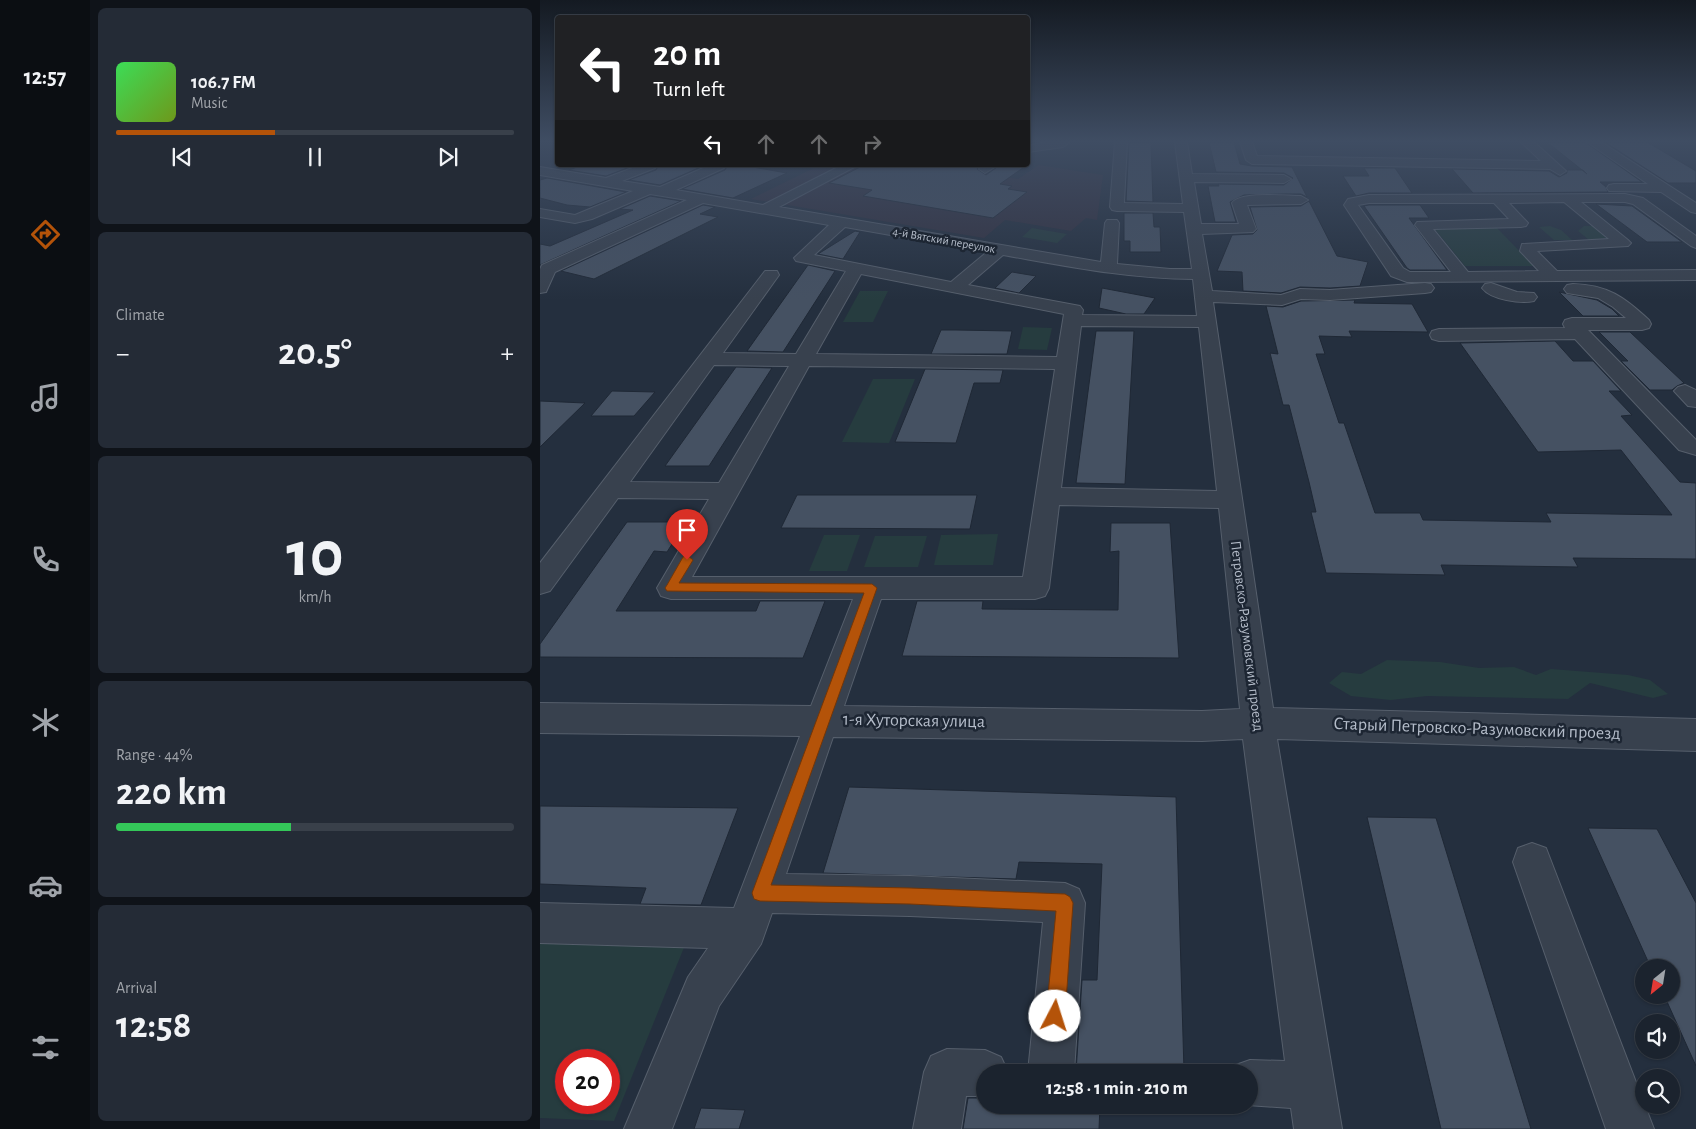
<!DOCTYPE html>
<html lang="en">
<head>
<meta charset="utf-8">
<style>
	:root { --surface:#1b232e; --page:#242b36; --text:#f1f3f6; --muted:#a0a4aa; --line:#39404a; --accent:#b45309 }
	body { margin:0; font-family:"Alegreya Sans",sans-serif; background:var(--page); color:var(--text); height:100vh; display:flex; flex-direction:column; font-size:19px; white-space:nowrap }
	* { box-sizing:border-box; margin:0 }
	p { font-size:16px; color:var(--muted) }
	.icon { flex:none; width:28px; height:28px; fill:none; stroke:currentColor; stroke-width:2; stroke-linecap:round; stroke-linejoin:round }
	.map { position:relative; flex:1; overflow:hidden }
	.details { display:flex; flex-direction:column; gap:8px; padding:8px; background:#0f1319; width:450px }
	.details>* { flex:none }
	.hud { position:absolute; left:15px; top:15px; width:475px; height:152px; border-radius:5px; box-shadow:0 1px 4px #0004,0 0 0 1px var(--line); background:#202124; color:#fff; overflow:hidden }
	.needle { width:32px; rotate:210deg }
	.controls { position:absolute; left:1095px; top:959px; display:grid; gap:10px }
	.controls a { display:grid; place-items:center; width:45px; height:45px; border-radius:50%; background:var(--surface); box-shadow:0 1px 4px #0004,0 0 0 1px var(--line); font-size:25px }
	.speed { position:absolute; left:15px; top:1049px; display:flex; gap:10px; font-size:25px; font-weight:700; text-align:center }
	.speed>* { display:grid; place-content:center; width:65px; height:65px; border-radius:50%; background:var(--surface); box-shadow:0 1px 4px #0004,0 0 0 1px var(--line); line-height:1 }
	.speed .limit { border:8px solid #d22; background:#fff; color:#111 }
	.pin { position:absolute; display:grid; place-items:center; width:42px; height:42px; color:#fff; margin:-51px -21px; border-radius:50% 50% 50% 0; rotate:-45deg; box-shadow:0 0 5px #0007 }
	.pin .icon { rotate:45deg }
	.me { position:absolute; width:55px; margin:-28px; rotate:5deg; stroke-linejoin:round; filter:drop-shadow(0 0 4px #0008) }
	.turn { display:flex; align-items:center; gap:18px; height:105px; padding:0 15px; font-size:22px }
	.turn .icon { width:65px; height:65px; stroke-width:2.5 }
	.turn b { display:block; font-size:35px; line-height:42px }
	.lanes { display:flex; align-items:center; height:48px; padding:0 15px; background:#0003; justify-content:center; gap:25px; direction:ltr }
	.lanes .off { opacity:.35 }
	.big { font-size:38px; font-weight:700; line-height:1.1 }
	.details .widget { flex:1; display:flex; flex-direction:column; justify-content:center; gap:8px; min-width:0; padding:0 18px; border-radius:8px; background:var(--page) }
	.details .dial { align-items:center; gap:0 }
	.dial b { font-size:65px; line-height:1 }
	.song { display:flex; align-items:center; gap:15px }
	.cover { width:60px; height:60px; border-radius:8px; background:linear-gradient(135deg,hsl(130 70% 55%),hsl(80 70% 35%)) }
	.played { height:5px; border-radius:2px; background:linear-gradient(90deg,var(--accent) 40%,var(--line) 40%) }
	.keys { display:flex; justify-content:space-around; direction:ltr }
	.heat { display:flex; justify-content:space-between; align-items:center; font-size:28px; direction:ltr }
	.charge { height:8px; border-radius:4px; background:linear-gradient(90deg,#34c759 44%,var(--line) 0) }
	.trip { position:absolute; left:436px; top:1064px; width:282px; height:50px; border-radius:25px; background:var(--surface); box-shadow:0 1px 4px #0004,0 0 0 1px var(--line); font-weight:700; line-height:50px; text-align:center }
	main { display:flex; flex:1; min-height:0 }
	.menu { display:flex; flex-direction:column; width:90px; justify-content:space-around; align-items:center; background:#0b0e12; color:var(--muted) }
	.menu .icon { width:35px; height:35px }
	.menu .on { color:var(--accent) }
	.menu b { font-size:22px; color:var(--text) }
	.map>svg:first-child { display:block }
	.medical { fill:#32303f }
	.green { fill:#263c3f; fill-rule:evenodd }
	.building { fill:#455162; stroke:#1f2835 }
	.lines { fill:none; stroke-linecap:round; stroke-linejoin:round }
	.minor-casing { stroke:#565f6c; stroke-width:2 }
	.minor { fill:#38414e; fill-rule:evenodd }
	.route { fill:#b45309; stroke:#753606 }
	.labels { text-anchor:middle; dominant-baseline:central; stroke-width:5; stroke-linejoin:round; paint-order:stroke }
	.far-street-label { font-size:12px; fill:#b4bcc9; stroke:#1d2633 }
	.street-label { font-size:15px; fill:#b4bcc9; stroke:#1d2633 }
	.near-street-label { font-size:18px; fill:#b4bcc9; stroke:#1d2633 }
</style>
</head>
<body>
<main>
<nav class="menu">
<b>12:57</b>
<svg class="icon on" aria-label="directions" viewBox="0 0 24 24"><path d="M12 3l9 9-9 9-9-9zM9 14v-3h6M13 9l2 2-2 2"/></svg>
<svg class="icon" aria-label="music" viewBox="0 0 24 24"><path d="M9 18V5l10-2v13"/><circle cx="6" cy="18" r="3"/><circle cx="16" cy="16" r="3"/></svg>
<svg class="icon" aria-label="phone" viewBox="0 0 24 24"><path d="M5 4h4l2 5-3 2q2 4 5 5l2-3 5 2v4C11 20 4 13 5 4z"/></svg>
<svg class="icon" aria-label="climate" viewBox="0 0 24 24"><path d="M12 3v18M4 7l16 10M4 17L20 7"/></svg>
<svg class="icon" aria-label="car" viewBox="0 0 24 24"><path d="M5 17H2v-5l4-1 3-4h7l3 4 3 1v5h-3M9 17h6M6 11h13"/><circle cx="7" cy="17" r="2"/><circle cx="17" cy="17" r="2"/></svg>
<svg class="icon" aria-label="filters" viewBox="0 0 24 24"><path d="M4 7h16M4 17h16"/><circle cx="9" cy="7" r="2"/><circle cx="15" cy="17" r="2"/></svg>
</nav>
<section class="details">
<div class="widget">
<div class="song"><i class="cover"></i><div><b>106.7 FM</b><p>Music</p></div></div>
<div class="played"></div>
<div class="keys"><svg class="icon" aria-label="previous" viewBox="0 0 24 24"><path d="M18 5L8 12l10 7zM5 5v14"/></svg><svg class="icon" aria-label="pause" viewBox="0 0 24 24"><path d="M8 5v14M16 5v14"/></svg><svg class="icon" aria-label="next" viewBox="0 0 24 24"><path d="M6 5l10 7-10 7zM19 5v14"/></svg></div>
</div>
<div class="widget"><p>Climate</p>
<div class="heat"><a>−</a><b class="big">20.5°</b><a>+</a></div>
</div>
<div class="widget dial"><b>10</b><p>km/h</p></div>
<div class="widget"><p>Range · 44%</p><b class="big">220 km</b><div class="charge"></div></div>
<div class="widget"><p>Arrival</p><b class="big">12:58</b></div>
</section>
<div class="map">
<svg width="1156" height="1129" viewBox="0 0 1156 1129">
	<rect width="100%" height="100%" fill="#242f3e"/>
	<polygon class="medical" points="280,165 413,165 408,168 478,179 499,165 563,175 557,220 546,218 531,231 465,220 444,238 211,199"/>
	<g class="green">
		<polygon points="1010,226 1021,230 1032,240 1014,240 999,227"/>
		<polygon points="1044,226 1054,226 1066,238 1049,240 1038,231"/>
		<polygon points="492,228 527,234 517,243 482,237"/>
		<polygon points="894,228 957,228 994,266 925,266"/>
		<polygon points="320,291 348,291 333,322 303,322"/>
		<polygon points="483,327 512,328 507,350 478,349"/>
		<polygon points="333,379 375,379 349,443 302,442"/>
		<polygon points="458,534 453,565 394,565 401,535"/>
		<polygon points="284,535 320,535 307,571 269,571"/>
		<polygon points="335,536 387,536 378,567 324,567"/>
		<polygon points="847,660 900,662 939,668 974,667 996,675 1011,669 1088,675 1110,680 1128,694 1113,698 1050,683 1028,699 887,696 851,700 811,696 789,683 802,672 821,674"/>
		<path d="M0,941l145,4 -71,176 -74,-3zM26,1060h43v42h-43z"/>
	</g>
	<g class="building">
		<polygon points="669,142 694,142 700,164 712,166 752,167 767,197 761,194 745,194 704,195 690,202 696,222 675,222 668,186 679,186 678,184 744,185 753,178 744,173 676,172"/>
		<polygon points="1007,142 1045,142 1102,182 1060,182 1066,187 1068,192 933,193 912,169 1009,171 1019,177 1027,173 1027,170 1043,170 1047,174"/>
		<polygon points="1065,142 1107,142 1156,171 1156,183 1128,183"/>
		<polygon points="589,143 611,143 613,202 586,201"/>
		<polygon points="43,165 95,165 66,176 29,170"/>
		<polygon points="119,165 165,165 120,185 89,180 116,170"/>
		<polygon points="188,165 201,165 247,173 193,198 142,189 185,170"/>
		<polygon points="324,165 440,165 437,169 446,175 460,165 487,165 460,184 472,186 468,189 487,192 453,218 323,196 332,190 289,183"/>
		<polygon points="824,168 855,168 872,193 829,193 816,196 803,176 829,176"/>
		<polygon points="7,178 86,192 50,207 27,205 0,198 0,180"/>
		<polygon points="110,196 141,201 0,265 0,244 10,246 93,210 80,209"/>
		<polygon points="769,201 797,256 828,262 820,286 790,288 760,287 741,293 703,291 702,272 677,271 692,235 713,234 717,230 710,207 761,206"/>
		<polygon points="1056,204 1092,206 1142,242 1107,242"/>
		<polygon points="163,205 175,207 160,214 178,217 54,279 21,271"/>
		<polygon points="829,205 880,205 889,218 869,218 907,270 870,270 867,268 824,206"/>
		<polygon points="584,213 613,213 614,227 620,227 621,252 590,252 590,241 584,241"/>
		<polygon points="315,231 320,232 303,259 278,254"/>
		<polygon points="268,265 295,271 243,352 207,351"/>
		<polygon points="472,272 496,276 479,293 455,288"/>
		<polygon points="562,288 615,298 604,314 586,314 559,308"/>
		<polygon points="1019,292 1057,300 1072,309 1079,316 1043,316"/>
		<polygon points="815,300 814,303 872,304 888,332 809,331 812,337 779,336 785,354 776,354 799,423 804,423 835,513 880,513 883,520 1011,522 1006,513 1132,515 1081,450 998,452 920,343 1015,341 1033,361 1053,361 1081,391 1069,391 1092,415 1081,416 1140,482 1156,483 1156,559 1033,558 1038,567 901,565 905,575 786,573 771,512 776,512 769,482 749,405 743,405 730,353 738,354 726,306 743,307 761,301"/>
		<polygon points="401,330 416,330 472,331 467,354 391,354"/>
		<polygon points="556,331 594,331 585,484 536,483"/>
		<polygon points="1059,332 1090,332 1144,383 1137,386 1132,390 1110,390 1081,361 1088,361"/>
		<polygon points="196,367 232,368 169,466 125,466"/>
		<polygon points="385,369 463,370 460,383 434,383 416,443 355,442"/>
		<polygon points="72,391 115,392 94,416 51,416"/>
		<polygon points="0,401 45,403 0,447"/>
		<polygon points="257,495 437,495 430,529 241,528"/>
		<polygon points="87,522 146,522 127,552 114,551 76,611 216,611 220,601 285,601 263,658 0,657 0,644"/>
		<polygon points="571,523 630,523 639,658 362,656 377,601 443,601 442,609 578,610 579,551 570,552"/>
		<polygon points="309,787 636,797 644,1071 561,1067 561,1072 536,1072 542,980 557,980 562,864 479,862 476,879 283,873"/>
		<polygon points="0,806 198,808 161,905 100,904 106,888 0,884"/>
		<polygon points="827,817 896,818 991,1129 901,1129"/>
		<polygon points="1048,828 1117,829 1156,903 1156,1066 1124,995 1131,995 1131,968 1111,968"/>
		<polygon points="428,1098 445,1098 445,1105 560,1105 559,1129 423,1129"/>
		<polygon points="161,1108 205,1110 199,1129 154,1129"/>
	</g>
	<g class="lines">
		<defs>
			<g id="minor">
				<polygon points="506,142 528,142 529,143 523,147 488,152 488,146"/>
				<path d="M575,142h12l-3,61 59,1 -8,-62h12l5,32 92,1 7,4 -7,4 -90,-1 7,42h38l-7,-21c9,-12 54,-7 69,-7l7,4 -7,4 -54,1 9,24 -3,3 -51,2 10,57 69,4 19,-6 30,1 95,-7 6,1 3,4 -3,4 -6,1 -95,7 -29,-1 -19,6 -69,-3 60,406 423,11v32l-419,-12 65,390h-48l-3,-21 -44,-3h3v-33h-19l2,-6 17,-6 35,1 -42,-322 -41,2 -369,-4 -47,137 124,2 155,7 14,6 6,14 -11,169h-46l15,-150 -133,-6 -138,-3 -11,31 -42,62 -47,123h-48l64,-152 20,-29 -168,-5v-40l194,5 66,-172 -260,-3v-30l271,3 42,-107h-182l-10,-3 -4,-8 52,-89 -91,-1 -68,93 -10,3v-31l225,-292h12l2,4 -56,78 73,1 50,-83 -50,-10 -2,-3 35,-33 -126,-22 -148,69 -9,20 -6,1v-24l2,-4 145,-65 -37,-6 -58,25 -17,4 -35,-6v-8l35,6 58,-24 -93,-16v-8l66,11 34,-13h17l-2,3 -33,13 38,6 50,-22h16l-2,3 -48,22 87,15 79,-40h16l-79,42 322,55 4,-39 2,-3h10l2,3 -2,41 53,5h22l-8,-57 -67,-1 -5,-1 -2,-3zM305,227l142,25 -36,30 -137,-27zM463,255c63,11 126,24 190,24l4,37 -115,-1 1,-5 -3,-4 -112,-21zM321,274l203,40 -7,43 -241,-3zM541,326l118,1 18,164 -156,-3zM174,365l75,1 -70,117 -89,-1zM269,366l246,3 -32,208h-331zM519,505l160,3 21,201 -38,2 -358,-5 37,-107h154l10,-3 4,-8z"/>
				<polygon points="700,142 712,142 717,156 1001,161 981,142 994,142 1026,171 1020,175 1010,169 712,164 706,160"/>
				<polygon points="1047,142 1061,142 1156,203 1156,213 1151,212 1121,192 1069,191 1067,188 1069,185 1074,184 1108,184"/>
				<polygon points="443,165 458,165 445,173 439,169"/>
				<path d="M1085,194l18,4 53,38v12l-5,-2 -58,-42 -8,-2h-44l47,38 3,3 -3,3 -91,5 20,20 139,-1v10l-289,2 -16,-6 -47,-71 4,-6 21,-4zM1024,202l45,37 -87,5 -2,7 19,20 -71,1 -35,-43 88,-2 5,-1 2,-3 -19,-20zM829,203h125l15,16 -92,3 -2,3 36,47h-41l-7,-4 -45,-63z"/>
				<path d="M951,283l26,9 17,1 3,4 -3,4c-13,3 -43,-1 -52,-13l3,-4z"/>
				<path d="M1033,284c35,1 51,13 76,36l2,4 -2,4 -7,2h-54l108,110v15l-17,-5 -104,-111 -136,2 -7,-2 -2,-4 2,-4 7,-2 126,-1 -2,-4 2,-4 7,-2h54l-13,-11 -15,-9 -31,-5 -3,-4 3,-4z"/>
				<polygon points="1145,385 1156,390 1156,407 1148,406 1134,391 1138,387"/>
				<polygon points="992,843 1006,848 1114,1129 1066,1129 973,862 978,848"/>
				<polygon points="407,1049 445,1050 461,1057 468,1072 445,1072 445,1096 426,1096 421,1129 373,1129 384,1072 391,1056"/>
			</g>
		</defs>
		<use href="#minor" class="minor-casing"/>
		<use href="#minor" class="minor"/>
	</g>
	<linearGradient id="sky" x2="0" y2="1"><stop stop-color="#141a22"/><stop offset="0.47" stop-color="#3f4d63"/><stop offset="1" stop-color="#3f4d63" stop-opacity="0"/></linearGradient>
	<rect width="1156" height="300" fill="url(#sky)"/>
	<polygon class="route" points="147,555 153,560 139,583 332,584 337,588 231,885 370,888 525,894 530,897 533,903 525,1016 522,1022 515,1025 509,1022 506,1016 516,911 370,904 220,901 214,899 212,893 324,593 127,591 125,588 127,585 143,557"/>
	<g class="labels">
		<g class="far-street-label">
			<text transform="translate(404 240) rotate(10)">4-й Вятский переулок</text>
		</g>
		<g class="street-label">
			<text transform="translate(707 636) rotate(83)">Петровско-Разумовский проезд</text>
		</g>
		<g class="near-street-label">
			<text transform="translate(374 721) rotate(1)">1-я Хуторская улица</text>
			<text transform="translate(937 729) rotate(2)">Старый Петровско-Разумовский проезд</text>
		</g>
	</g>
</svg>
<div class="controls">
<a><svg class="needle" viewBox="-14 -14 28 28"><path d="M0-13l5 13h-10z" fill="#e53935"/><path d="M0 13l5-13h-10z" fill="#a0a4aa"/></svg></a>
<a><svg class="icon" aria-label="sound" viewBox="0 0 24 24"><path d="M4 9h4l5-4v14l-5-4H4zM17 9q2 3 0 6"/></svg></a>
<a><svg class="icon" aria-label="search" viewBox="0 0 24 24"><circle cx="10" cy="10" r="6"/><path d="M15 15l6 6"/></svg></a>
</div>
<div class="speed"><div class="limit">20</div></div>
<div class="pin" style="left:147px;top:560px;background:#d93025"><svg class="icon" aria-label="arrive" viewBox="0 0 24 24"><path d="M6 21V4h12l-3 4 3 4H6"/></svg></div>
<svg class="me" style="left:515px;top:1016px" viewBox="-20 -20 40 40"><circle r="19" fill="#fff"/><path d="M0-13L10 11 0 6-10 11z" fill="#b45309"/></svg>
<div class="trip">12:58 · 1 min · 210 m</div>
<div class="hud">
<div class="turn"><svg class="icon" aria-label="left" viewBox="0 0 24 24"><path d="M17 20v-9H6M10 6l-5 5 5 5"/></svg><div><b>20 m</b>Turn left</div></div>
<div class="lanes"><svg class="icon" aria-label="left" viewBox="0 0 24 24"><path d="M17 20v-9H6M10 6l-5 5 5 5"/></svg><svg class="icon off" aria-label="ahead" viewBox="0 0 24 24"><path d="M12 20V5M6 11l6-6 6 6"/></svg><svg class="icon off" aria-label="ahead" viewBox="0 0 24 24"><path d="M12 20V5M6 11l6-6 6 6"/></svg><svg class="icon off" aria-label="right" viewBox="0 0 24 24"><path d="M7 20v-9h11M14 6l5 5-5 5"/></svg></div>
</div>
</div>
</main>
</body>
</html>
